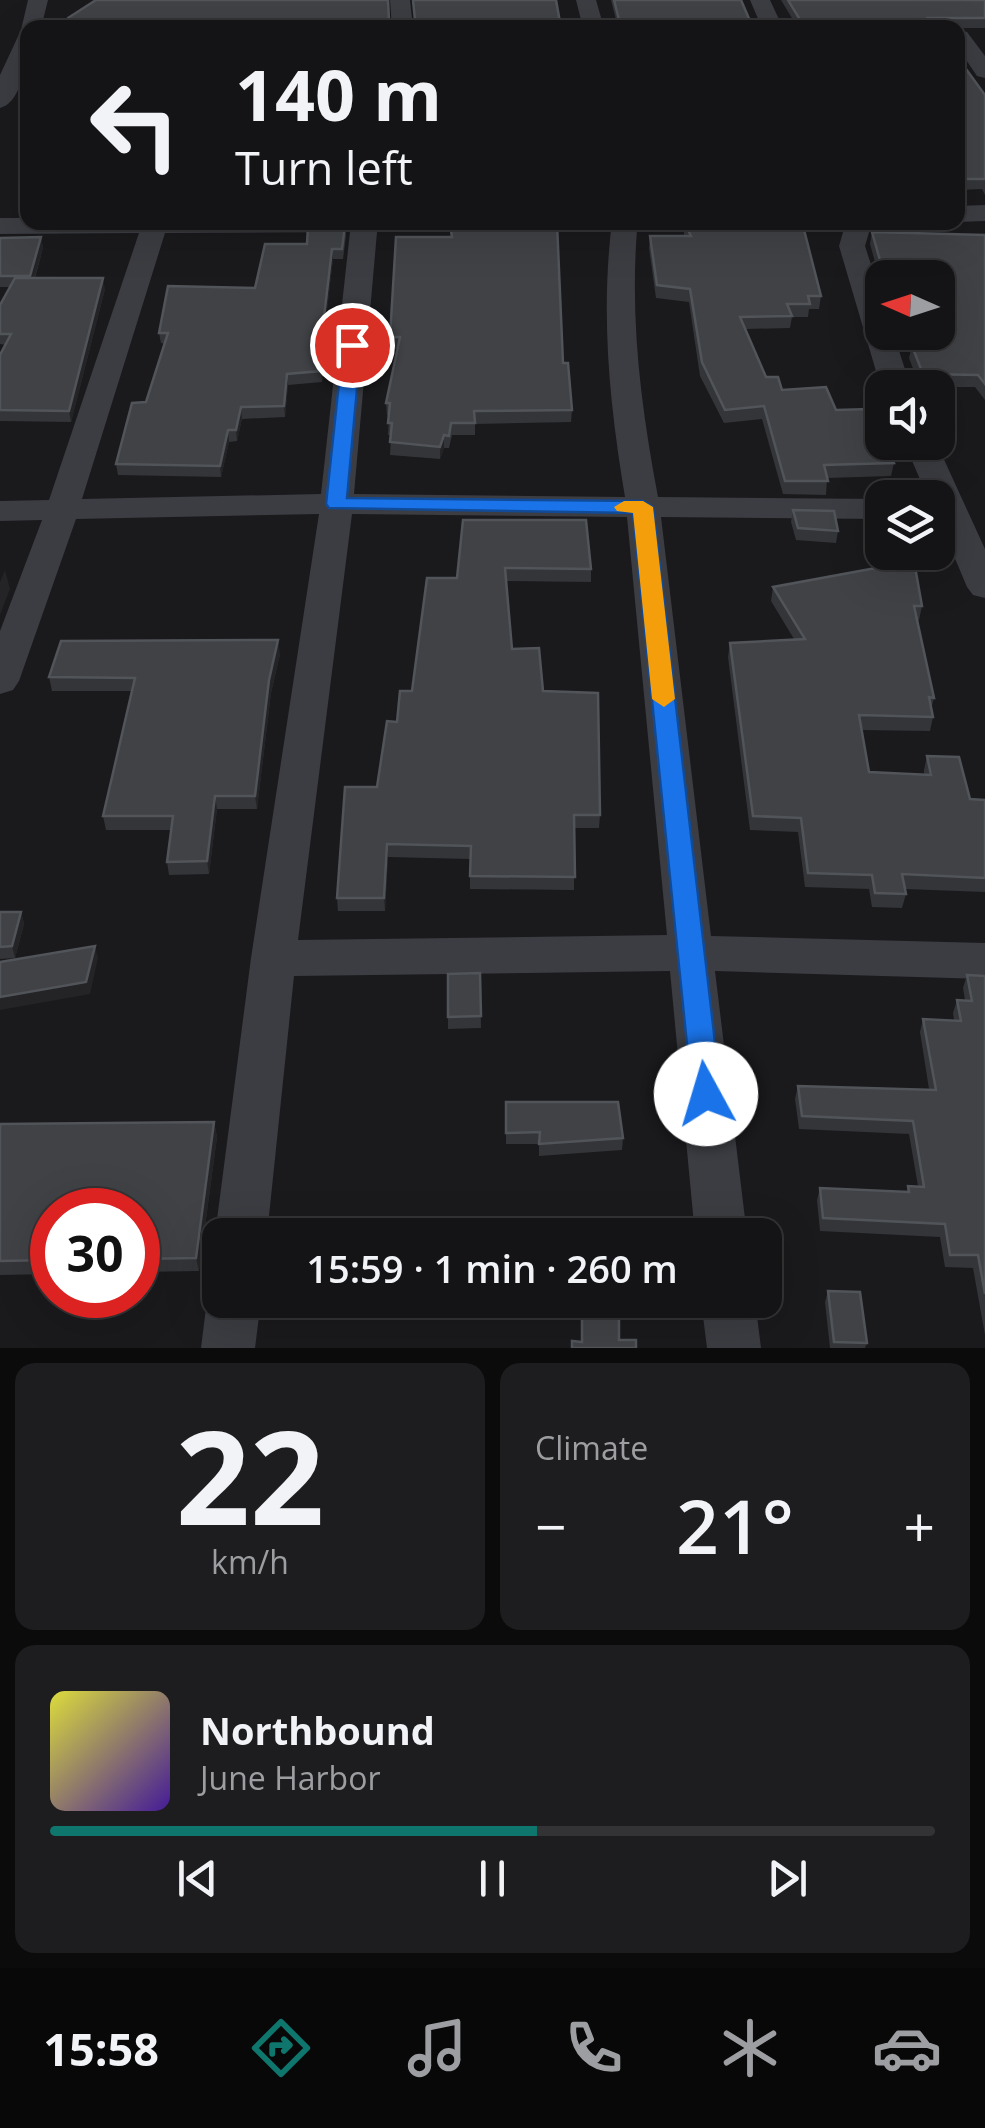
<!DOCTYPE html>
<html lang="en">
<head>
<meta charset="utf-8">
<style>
	:root { --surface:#141416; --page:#1d1d1f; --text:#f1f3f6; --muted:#9d9ea1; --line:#333335; --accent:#0f766e }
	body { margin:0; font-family:"Open Sans",sans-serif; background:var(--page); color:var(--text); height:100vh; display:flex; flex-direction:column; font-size:38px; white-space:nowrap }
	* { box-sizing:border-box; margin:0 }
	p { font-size:32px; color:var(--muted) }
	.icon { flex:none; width:55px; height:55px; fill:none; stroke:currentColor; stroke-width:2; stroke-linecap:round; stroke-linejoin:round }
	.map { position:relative; height:1348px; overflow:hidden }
	.panel { display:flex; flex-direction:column; gap:15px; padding:15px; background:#0b0b0c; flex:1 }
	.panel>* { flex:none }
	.top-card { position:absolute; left:20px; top:20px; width:945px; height:210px; border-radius:20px; box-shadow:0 10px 40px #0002,0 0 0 2px var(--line); background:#141416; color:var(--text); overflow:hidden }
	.needle { width:65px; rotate:273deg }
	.fabs { position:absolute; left:865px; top:260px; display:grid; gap:20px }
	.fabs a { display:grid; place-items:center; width:90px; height:90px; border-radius:20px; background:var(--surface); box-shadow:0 10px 40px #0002,0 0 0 2px var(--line); font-size:50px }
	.speed { position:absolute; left:30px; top:1188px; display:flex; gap:20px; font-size:50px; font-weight:700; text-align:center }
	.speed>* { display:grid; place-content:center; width:130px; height:130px; border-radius:50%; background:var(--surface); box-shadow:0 10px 40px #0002,0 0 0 2px var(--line); line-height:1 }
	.speed .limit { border:15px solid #d22; background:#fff; color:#111 }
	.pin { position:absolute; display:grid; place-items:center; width:85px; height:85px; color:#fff; margin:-42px; border:5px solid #fff; border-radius:50%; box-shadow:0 2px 10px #0007 }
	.me { position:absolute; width:110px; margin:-55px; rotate:354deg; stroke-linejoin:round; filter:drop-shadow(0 0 8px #0008) }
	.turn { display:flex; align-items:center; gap:35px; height:210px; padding:0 50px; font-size:45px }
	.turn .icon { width:130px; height:130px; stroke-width:2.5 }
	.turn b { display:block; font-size:70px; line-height:85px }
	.big { font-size:75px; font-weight:600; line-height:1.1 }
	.panel .card { flex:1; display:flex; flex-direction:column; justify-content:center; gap:15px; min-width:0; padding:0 35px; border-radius:20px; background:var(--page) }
	.panel .dial { align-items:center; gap:0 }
	.dial b { font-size:130px; line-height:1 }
	.song { display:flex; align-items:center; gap:30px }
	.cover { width:120px; height:120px; border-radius:15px; background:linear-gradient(135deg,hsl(60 70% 55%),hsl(260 70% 35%)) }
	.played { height:10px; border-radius:5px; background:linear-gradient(90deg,var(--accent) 55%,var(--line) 55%) }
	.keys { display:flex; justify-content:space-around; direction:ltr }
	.heat { display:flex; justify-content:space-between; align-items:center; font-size:55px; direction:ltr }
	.panel .tiles { flex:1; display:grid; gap:15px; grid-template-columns:1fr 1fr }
	.card:last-child { grid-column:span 2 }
	.trip { position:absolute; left:202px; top:1218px; width:580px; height:100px; border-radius:20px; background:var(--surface); box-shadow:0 10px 40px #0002,0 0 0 2px var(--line); font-weight:600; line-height:100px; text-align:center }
	.dock { display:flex; height:160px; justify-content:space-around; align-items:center; background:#080809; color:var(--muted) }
	.dock .icon { width:70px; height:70px }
	.dock .selected { color:var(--accent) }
	.dock b { font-size:45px; color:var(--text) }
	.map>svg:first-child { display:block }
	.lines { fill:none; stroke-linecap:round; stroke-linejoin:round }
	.minor { fill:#3b3d42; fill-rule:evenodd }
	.wall { fill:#333538 }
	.shaded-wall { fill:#242427 }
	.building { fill:#404246; stroke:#515459; stroke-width:2.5 }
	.route { fill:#1a73e8; stroke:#114b97; stroke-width:2.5 }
	.slow { fill:#f59e0b }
</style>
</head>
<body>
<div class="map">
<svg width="985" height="1348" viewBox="0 0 985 1348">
	<rect width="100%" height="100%" fill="#1a1a1d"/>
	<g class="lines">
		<g class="minor">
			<path d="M28,0h20l-7,28h-13c0,21 -3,74 -28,80v-33l21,-45z"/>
			<polygon points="390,0 410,0 413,28 392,28"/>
			<polygon points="576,0 596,0 604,28 583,28"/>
			<polygon points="750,0 770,0 783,28 762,28"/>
			<polygon points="958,30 967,32 985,56 985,78 977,76 958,48"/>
			<polygon points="985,205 985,221 958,222 958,206"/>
			<path d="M0,218h28v4h682l-13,8h-60c-7,91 4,177 21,267l224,2v20l-221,-2 50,419 274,7v36l-270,-8 32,264h-52l-25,-264 -376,5 -27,259h-47v11l-5,-11 36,-277 68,-444 -243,5 -57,162 -6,9 -13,4v-63l42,-111 -42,1v-20l49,-1 90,-267 -139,1zM611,230c-10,91 -1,177 14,267l-271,-3 23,-262zM350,232l-29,262 -239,5 83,-266zM352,514l275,3 40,418 -369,5z"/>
			<polygon points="846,222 872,222 865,246 882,299 882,332 893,332 911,388 881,388 839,246"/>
			<polygon points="904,442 936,442 985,549 985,598 973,595 967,587 938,518 938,498 928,498"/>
			<polygon points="220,1280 220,1300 261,1300 255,1348 201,1348 207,1300 215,1282"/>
			<polygon points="701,1300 755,1300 761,1348 707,1348"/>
		</g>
	</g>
	<g class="wall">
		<polygon points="611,0 741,0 753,28 618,28"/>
		<polygon points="781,0 985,0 985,28 798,28"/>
		<polygon points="958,58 985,95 985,195 982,189 958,190"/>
		<polygon points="28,121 28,151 23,152 20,140"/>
		<polygon points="684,222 821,296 819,309 809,309 808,317 792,317 790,328 746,329 766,377 782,390 836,410 894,463 891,476 827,478 826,495 783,494 762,419 724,423 700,376 689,302 656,298 649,248 650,236 684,236"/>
		<polygon points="450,224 563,363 572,410 571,422 475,424 475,435 452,435 449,448 444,448 440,459 390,455 391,435 388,435 389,415 387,415 386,403 398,349 390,349 390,337 451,237"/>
		<polygon points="345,225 346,236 343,259 333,259 326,317 330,328 322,382 288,385 285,417 242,419 237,441 229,442 221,477 118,475 116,464 146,402 165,344 161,343 159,333 255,288"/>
		<polygon points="872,232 985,235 985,400 975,387 920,387 909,358 912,346 922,346 917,332 938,332 938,278 882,278 882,287 870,244"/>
		<polygon points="41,237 43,248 35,278 105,289 71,422 0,421 0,355 6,345 0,344 0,305 10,287 0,287 0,238"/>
		<polygon points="793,510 838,531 836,543 796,540 791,522"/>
		<polygon points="463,520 591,569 591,582 506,581 512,649 543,691 600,815 599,828 574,828 574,890 470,889 470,859 388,857 385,911 338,911 337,898 377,787 397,722 412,691 457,578"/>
		<polygon points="773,587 922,606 919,620 917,620 934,698 931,709 933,717 930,731 861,730 869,772 924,774 924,770 927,756 970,799 985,800 985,892 905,889 906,894 902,908 872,907 869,889 805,887 798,832 750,830 728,657 730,643 794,639 771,601"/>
		<polygon points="280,654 271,693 257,809 217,809 209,874 169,875 167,862 171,830 106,830 103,816 132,691 52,691 49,677"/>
		<polygon points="0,912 21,912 24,924 15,958 0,959"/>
		<polygon points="480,973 481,1028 448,1029 448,974"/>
		<polygon points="985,974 985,1335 973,1268 945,1267 940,1237 820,1231 817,1200 820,1188 907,1192 908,1186 918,1186 909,1134 799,1129 795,1099 798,1086 929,1089 920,1032 923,1019 954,1020 953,1013 957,1000 965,1000 963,988 967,975 984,976"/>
		<polygon points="506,1102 623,1138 622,1150 539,1156 539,1144 506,1144"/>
		<polygon points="214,1122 217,1137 199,1271 138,1272 138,1210 52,1210 52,1274 0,1275 0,1124"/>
		<polygon points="828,1291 867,1343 865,1348 830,1348 825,1302"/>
	</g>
	<g class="shaded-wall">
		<polygon points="41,237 43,248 32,286 30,276"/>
		<polygon points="332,249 333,259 325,328 324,317"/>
		<polygon points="103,278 105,289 71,422 69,411"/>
		<polygon points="329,317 330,328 322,382 321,371"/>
		<polygon points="287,374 288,385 285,417 284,406"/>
		<polygon points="241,407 242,419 237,441 236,430"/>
		<polygon points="228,430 229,442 221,477 220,466"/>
		<polygon points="444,435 444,448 440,459 440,447"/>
		<polygon points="5,570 10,589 0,615 0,582"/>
		<polygon points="278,640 280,654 271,693 257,809 255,796 269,680"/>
		<polygon points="215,796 217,809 209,874 207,861"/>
		<polygon points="387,844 388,857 385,911 384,898"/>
		<polygon points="21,912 24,924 15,958 12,946"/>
		<polygon points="95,946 98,958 90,994 0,1010 0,997"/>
		<polygon points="214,1122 217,1137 199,1271 196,1258"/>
	</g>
	<g class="building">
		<polygon points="96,0 388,0 389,20 415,20 413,0 556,0 561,28 65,28 68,18"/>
		<polygon points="614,0 741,0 753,28 621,28"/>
		<polygon points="788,0 985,0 985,18 928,18 935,28 805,28"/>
		<polygon points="958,58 985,95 985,179 958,179"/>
		<polygon points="28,121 28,140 20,140"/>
		<polygon points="684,222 802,222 821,296 808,296 810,304 787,304 792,316 740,317 766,377 778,377 782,390 826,387 836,410 869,409 882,438 882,442 885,442 894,463 824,465 828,481 785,481 764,406 725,410 702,362 690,289 657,285 650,236 691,236"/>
		<polygon points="557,223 563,363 568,363 572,410 474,411 475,423 451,423 449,436 444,435 440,447 390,442 392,423 388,423 390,403 386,403 400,337 390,337 396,237 452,237 450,224"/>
		<polygon points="345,225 342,249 332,249 324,317 329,317 321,371 287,374 284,406 241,407 236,430 228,430 220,466 116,464 132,403 146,402 168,333 159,333 168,286 255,288 265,244 307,244 308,226"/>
		<polygon points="872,232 985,235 985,384 978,375 923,374 912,346 929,346 924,332 938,332 938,278 885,278"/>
		<polygon points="41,237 30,276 0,276 0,238"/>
		<polygon points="15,278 103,278 69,411 0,410 0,355 11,334 0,334 0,305"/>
		<polygon points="793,510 834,511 838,531 798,528"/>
		<polygon points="463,520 586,520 591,569 505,568 512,649 539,648 543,691 598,693 600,815 574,815 575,877 470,876 471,846 387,844 384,898 337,898 345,787 377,787 387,721 397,722 400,691 412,691 427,578 457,578"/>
		<polygon points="914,561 922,606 914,606 934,698 929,697 933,717 859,715 869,772 931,775 927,756 959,757 970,799 985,800 985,878 902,874 906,894 875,893 872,875 808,873 801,818 753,816 730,643 805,639 773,587"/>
		<polygon points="278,640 269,680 255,796 215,796 207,861 167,862 173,816 103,816 135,678 49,677 61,641"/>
		<polygon points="0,912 21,912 12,946 0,947"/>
		<polygon points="95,946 86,982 0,997 0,962"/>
		<polygon points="480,973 481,1016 448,1017 448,974"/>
		<polygon points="967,975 985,976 985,1294 978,1255 950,1255 945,1224 823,1218 820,1188 909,1192 908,1186 924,1187 913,1121 802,1116 798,1086 936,1090 923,1019 961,1021 957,1000 972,1001"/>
		<polygon points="506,1102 618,1102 623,1138 539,1144 540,1132 506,1133"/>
		<polygon points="214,1122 196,1258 138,1259 138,1210 52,1210 52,1260 0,1261 0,1124"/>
		<polygon points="828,1291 860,1292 867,1343 834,1342"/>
		<polygon points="582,1303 619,1304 619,1340 636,1340 636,1348 572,1348 572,1341 582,1342"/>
	</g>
	<polygon class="route" points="352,340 361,345 347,498 643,501 653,507 721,1094 717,1103 706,1106 696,1103 692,1094 633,513 329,508 326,504 343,345"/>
	<polygon class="slow" points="643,501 653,507 675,699 664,707 652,699 633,513 617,511 614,507 624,501"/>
</svg>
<div class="fabs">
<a><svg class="needle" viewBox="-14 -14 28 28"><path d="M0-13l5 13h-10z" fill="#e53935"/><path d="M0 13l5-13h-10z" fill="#9d9ea1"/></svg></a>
<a><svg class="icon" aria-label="sound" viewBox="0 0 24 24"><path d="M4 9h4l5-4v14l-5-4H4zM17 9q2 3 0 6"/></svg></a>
<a><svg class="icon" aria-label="layers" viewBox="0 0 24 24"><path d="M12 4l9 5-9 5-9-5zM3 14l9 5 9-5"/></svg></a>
</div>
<div class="speed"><div class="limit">30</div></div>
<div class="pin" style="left:352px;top:345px;background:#d93025"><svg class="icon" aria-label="arrive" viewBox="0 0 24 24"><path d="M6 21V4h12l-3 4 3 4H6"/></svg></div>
<svg class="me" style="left:706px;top:1094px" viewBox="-20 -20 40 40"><circle r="19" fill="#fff"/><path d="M0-13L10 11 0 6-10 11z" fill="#1a73e8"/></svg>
<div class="trip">15:59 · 1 min · 260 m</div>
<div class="top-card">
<div class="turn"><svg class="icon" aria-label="left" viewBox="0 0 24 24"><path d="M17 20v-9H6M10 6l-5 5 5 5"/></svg><div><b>140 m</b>Turn left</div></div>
</div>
</div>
<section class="panel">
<div class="tiles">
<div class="card dial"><b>22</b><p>km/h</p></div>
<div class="card"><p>Climate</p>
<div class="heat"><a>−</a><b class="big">21°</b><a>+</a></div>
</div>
<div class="card">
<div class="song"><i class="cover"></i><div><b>Northbound</b><p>June Harbor</p></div></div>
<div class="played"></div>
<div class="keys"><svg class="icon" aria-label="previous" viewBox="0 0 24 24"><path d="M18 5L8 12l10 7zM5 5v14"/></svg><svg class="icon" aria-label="pause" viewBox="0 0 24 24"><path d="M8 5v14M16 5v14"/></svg><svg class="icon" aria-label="next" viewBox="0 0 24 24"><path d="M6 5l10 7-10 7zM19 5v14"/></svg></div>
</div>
</div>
</section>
<nav class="dock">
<b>15:58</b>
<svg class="icon selected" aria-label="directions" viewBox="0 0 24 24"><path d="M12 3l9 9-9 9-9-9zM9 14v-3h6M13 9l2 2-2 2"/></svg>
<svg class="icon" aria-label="music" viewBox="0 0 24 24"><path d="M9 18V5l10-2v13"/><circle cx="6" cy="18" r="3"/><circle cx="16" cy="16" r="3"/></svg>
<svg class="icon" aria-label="phone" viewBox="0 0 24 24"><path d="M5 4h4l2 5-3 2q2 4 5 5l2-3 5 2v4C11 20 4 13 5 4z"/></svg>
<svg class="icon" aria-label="climate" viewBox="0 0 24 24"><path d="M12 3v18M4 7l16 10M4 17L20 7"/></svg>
<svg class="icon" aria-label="car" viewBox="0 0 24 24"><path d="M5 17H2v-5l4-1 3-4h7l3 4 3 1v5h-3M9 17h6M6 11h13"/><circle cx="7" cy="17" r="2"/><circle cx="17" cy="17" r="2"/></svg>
</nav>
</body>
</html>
